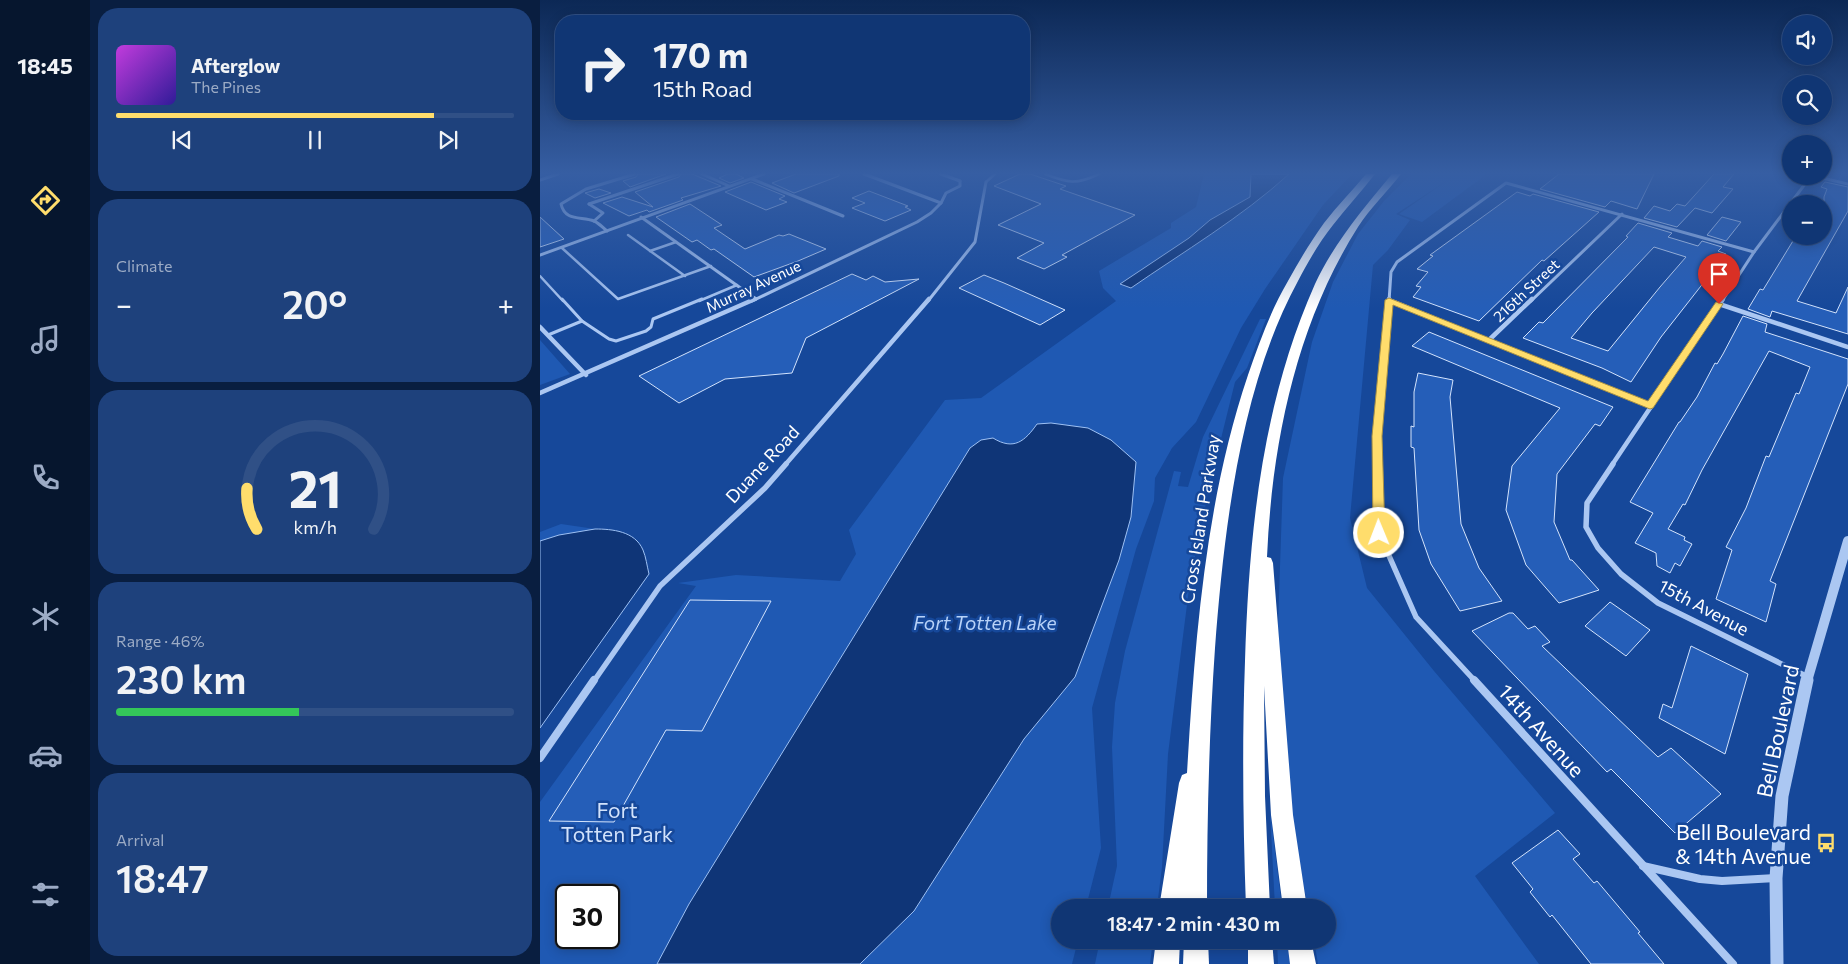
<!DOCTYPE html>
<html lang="en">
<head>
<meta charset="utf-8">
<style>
	:root { --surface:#103674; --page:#1e417c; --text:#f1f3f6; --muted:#9cabc5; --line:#305086; --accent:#ffdd6c }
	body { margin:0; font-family:Commissioner,sans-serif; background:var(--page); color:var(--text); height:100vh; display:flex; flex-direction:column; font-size:19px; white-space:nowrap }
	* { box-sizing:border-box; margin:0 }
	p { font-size:16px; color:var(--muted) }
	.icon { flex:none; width:28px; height:28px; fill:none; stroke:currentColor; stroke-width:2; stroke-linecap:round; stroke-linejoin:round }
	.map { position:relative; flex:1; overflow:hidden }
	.details { display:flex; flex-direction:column; gap:8px; padding:8px; background:#091e40; width:450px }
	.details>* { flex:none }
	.top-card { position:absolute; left:15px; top:15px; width:475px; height:105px; border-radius:20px; box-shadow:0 2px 12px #0003,0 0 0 1px var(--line); background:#103674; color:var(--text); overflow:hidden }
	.tools { position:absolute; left:1242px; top:15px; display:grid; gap:10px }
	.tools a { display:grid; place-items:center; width:50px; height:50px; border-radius:50%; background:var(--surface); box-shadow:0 2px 12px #0003,0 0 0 1px var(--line); font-size:25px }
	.speed { position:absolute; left:15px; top:884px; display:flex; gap:10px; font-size:25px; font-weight:700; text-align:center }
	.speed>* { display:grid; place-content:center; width:65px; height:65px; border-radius:50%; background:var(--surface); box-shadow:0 2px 12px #0003,0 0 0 1px var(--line); line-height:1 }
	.speed .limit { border:2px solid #111; border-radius:8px; background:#fff; color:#111 }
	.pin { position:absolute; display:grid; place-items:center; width:42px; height:42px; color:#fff; margin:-51px -21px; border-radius:50% 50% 50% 0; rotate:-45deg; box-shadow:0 0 5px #0007 }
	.pin .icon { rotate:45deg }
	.me { position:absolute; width:55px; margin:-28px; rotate:359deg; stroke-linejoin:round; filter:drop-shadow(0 0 4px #0008) }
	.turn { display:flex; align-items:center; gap:18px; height:105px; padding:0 15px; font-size:22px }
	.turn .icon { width:65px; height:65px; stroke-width:2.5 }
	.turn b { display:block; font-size:35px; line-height:42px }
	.big { font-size:38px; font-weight:600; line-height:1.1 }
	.details .widget { flex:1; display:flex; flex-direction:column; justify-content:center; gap:8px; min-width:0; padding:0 18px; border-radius:20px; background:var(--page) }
	.details .dial { align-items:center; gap:0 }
	.dial svg { height:130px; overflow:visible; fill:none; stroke:var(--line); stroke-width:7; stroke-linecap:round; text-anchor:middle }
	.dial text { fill:var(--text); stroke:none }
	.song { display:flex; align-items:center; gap:15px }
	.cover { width:60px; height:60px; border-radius:8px; background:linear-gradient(135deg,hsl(290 70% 55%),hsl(250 70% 35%)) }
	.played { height:5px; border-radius:2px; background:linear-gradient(90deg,var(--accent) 80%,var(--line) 80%) }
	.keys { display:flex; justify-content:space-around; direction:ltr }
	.heat { display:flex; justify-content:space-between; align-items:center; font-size:28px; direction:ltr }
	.charge { height:8px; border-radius:4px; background:linear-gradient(90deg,#34c759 46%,var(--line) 0) }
	.trip { position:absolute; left:511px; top:899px; width:285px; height:50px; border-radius:25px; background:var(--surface); box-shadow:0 2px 12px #0003,0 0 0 1px var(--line); font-weight:600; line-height:50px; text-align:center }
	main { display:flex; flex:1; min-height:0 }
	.dock { display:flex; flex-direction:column; width:90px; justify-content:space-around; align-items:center; background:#06162e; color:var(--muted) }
	.dock .icon { width:35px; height:35px }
	.dock .selected { color:var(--accent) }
	.dock b { font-size:22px; color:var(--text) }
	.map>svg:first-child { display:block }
	.green { fill:#1f59b3; fill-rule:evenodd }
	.water { fill:#0f3577; stroke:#9ec1f4 }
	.building { fill:#255eb8; stroke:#d3e3fc; fill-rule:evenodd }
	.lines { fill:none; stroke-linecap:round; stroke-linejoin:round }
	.service-far1 { stroke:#abc7f2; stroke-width:2.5 }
	.service { stroke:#abc7f2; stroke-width:3 }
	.minor-far3 { stroke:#abc7f2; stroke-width:3 }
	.minor-far2 { stroke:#abc7f2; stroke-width:4.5 }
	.minor-far1 { stroke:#abc7f2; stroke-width:5.5 }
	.minor { stroke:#abc7f2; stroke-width:8 }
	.tertiary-far1 { stroke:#abc7f2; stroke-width:10 }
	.tertiary { stroke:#abc7f2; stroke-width:13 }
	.motorway { fill:#fff; fill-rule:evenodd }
	.route { fill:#ffdd6c; stroke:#a69046 }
	.labels { text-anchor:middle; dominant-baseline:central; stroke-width:5; stroke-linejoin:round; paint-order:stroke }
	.far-street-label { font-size:15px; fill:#fff; stroke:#16489a }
	.street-label { font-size:18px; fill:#fff; stroke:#16489a }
	.water-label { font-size:19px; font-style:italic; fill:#b8d2f8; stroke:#16489a }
	.near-street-label { font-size:21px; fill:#fff; stroke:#16489a }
	.near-park-label { font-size:21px; fill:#d3e3fc; stroke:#16489a }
	.near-poi-label { font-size:21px; fill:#fff; stroke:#16489a; text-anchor:end }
</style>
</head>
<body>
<main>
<nav class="dock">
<b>18:45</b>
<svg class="icon selected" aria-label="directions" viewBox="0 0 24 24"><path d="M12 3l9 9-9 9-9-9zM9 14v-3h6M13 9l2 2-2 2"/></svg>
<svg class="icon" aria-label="music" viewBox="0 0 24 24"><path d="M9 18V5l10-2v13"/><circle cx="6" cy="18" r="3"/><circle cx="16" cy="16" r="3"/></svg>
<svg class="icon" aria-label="phone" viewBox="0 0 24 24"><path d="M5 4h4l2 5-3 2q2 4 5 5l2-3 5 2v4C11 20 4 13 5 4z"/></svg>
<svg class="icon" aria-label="climate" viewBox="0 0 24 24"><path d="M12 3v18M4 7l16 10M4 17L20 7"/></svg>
<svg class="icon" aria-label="car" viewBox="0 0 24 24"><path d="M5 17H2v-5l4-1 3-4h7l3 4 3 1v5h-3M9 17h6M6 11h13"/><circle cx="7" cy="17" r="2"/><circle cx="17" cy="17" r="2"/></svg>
<svg class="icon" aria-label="filters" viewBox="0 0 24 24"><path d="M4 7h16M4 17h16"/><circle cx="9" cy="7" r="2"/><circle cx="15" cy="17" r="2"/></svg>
</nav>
<section class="details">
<div class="widget">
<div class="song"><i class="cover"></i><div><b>Afterglow</b><p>The Pines</p></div></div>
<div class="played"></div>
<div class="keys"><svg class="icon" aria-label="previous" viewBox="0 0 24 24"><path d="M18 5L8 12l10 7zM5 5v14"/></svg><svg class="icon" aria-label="pause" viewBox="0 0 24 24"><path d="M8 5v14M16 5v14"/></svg><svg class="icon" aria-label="next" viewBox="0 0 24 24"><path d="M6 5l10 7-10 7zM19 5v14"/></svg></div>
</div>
<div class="widget"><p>Climate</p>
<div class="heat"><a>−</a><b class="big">20°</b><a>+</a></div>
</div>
<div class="widget dial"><svg viewBox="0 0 100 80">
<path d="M14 69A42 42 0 1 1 86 69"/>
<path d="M14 69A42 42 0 0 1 8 44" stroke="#ffdd6c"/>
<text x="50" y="56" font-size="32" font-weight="700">21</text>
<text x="50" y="72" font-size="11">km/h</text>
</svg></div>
<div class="widget"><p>Range · 46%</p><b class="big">230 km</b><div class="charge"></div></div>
<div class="widget"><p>Arrival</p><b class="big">18:47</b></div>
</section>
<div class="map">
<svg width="1308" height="964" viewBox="0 0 1308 964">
	<rect width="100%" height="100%" fill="#16489a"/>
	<g class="green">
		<path d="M664,174h47l-1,23 -40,23 -21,18 -68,46 10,4c53,-36 111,-71 158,-114h63l-29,31 -58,84 -24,39 -45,94 -24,26 -17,30 -1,23 -18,48 -44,159 9,140 -15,59 -26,1v32h18l-6,24h-212l54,-53 110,-172 51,-62 -38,-253 -11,16 -14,4 -11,-1 -31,5 -281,456 -32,60h-117v-162l156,-216 -18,-3 58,-8 104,6 16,-27 -7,-24 96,-130 36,-2 135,-97 -13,-13 -4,-17 72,-43v-5l25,-16zM26,895h43v43h-43z"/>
		<polygon points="871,174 947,174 882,222 859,214 908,180 856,214 870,220 848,250 833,265 810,518 827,588 894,671 1015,813 935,876 999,964 778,964 774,940 788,940 788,908 768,908 749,811 738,626 743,478 772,342 793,282 818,234 844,201"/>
		<polygon points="720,319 726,319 707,368 695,382 671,479 650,581 628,754 622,867 617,907 568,907 577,866 572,747 575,703 585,651 634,471 641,472 638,486 648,487 663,437"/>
		<polygon points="0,340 30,374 0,385"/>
		<polygon points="21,524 55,529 19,535 0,541 0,532"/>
		<polygon points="730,811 742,907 735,907"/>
		<polygon points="560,940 613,940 610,964 555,964"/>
		<polygon points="737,940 748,940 752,964 738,964"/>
	</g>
	<g class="water">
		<path d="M711,174h38c-47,43 -106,78 -158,114l-11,-4 69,-46 21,-18 40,-23z"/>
		<path d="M511,423l37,5 23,12 25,22 -5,55 -12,43 -44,117 -51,62 -110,172 -54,53h-203l32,-60 281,-456 11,-8 12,-2c21,13 32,3 44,-14z"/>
		<path d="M55,529c17,0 40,2 48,21 3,7 4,16 6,24l-109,154v-187l19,-6z"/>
	</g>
	<g class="building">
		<polygon points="98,174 126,174 90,187 83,181 96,177"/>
		<polygon points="141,174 152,174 181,186 141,198 143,200 109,212 107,210 89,216 63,203 82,197 113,207 95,192 139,177"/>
		<polygon points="188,174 196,174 204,178 190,183 179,178"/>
		<polygon points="256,174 299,174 299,176 254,193 232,183"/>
		<polygon points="480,174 490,174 526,186 520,189 595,215 522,255 527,257 504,269 477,258 504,243 458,225 501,204 454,186"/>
		<polygon points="1019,174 1114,174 1097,209 1071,201 1065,207 1000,189"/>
		<polygon points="1174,174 1194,174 1183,187 1193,189 1172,213 1155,208 1137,227 1104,218 1114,206 1130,211 1137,204 1145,206"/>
		<polygon points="211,182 245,196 239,199 247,202 226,210 185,192"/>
		<polygon points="1285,182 1308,187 1308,211 1257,301 1296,313 1308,287 1308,334 1232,311 1230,317 1208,309 1220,289 1223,290 1256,236 1284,236 1284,197 1287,189 1281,187"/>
		<polygon points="59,189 71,193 55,198 45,193"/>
		<polygon points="329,191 368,206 365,207 371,210 345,221 312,208 325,203 312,198"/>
		<polygon points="977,192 990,196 993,194 1059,212 1004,261 1002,260 939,321 873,297 881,287 876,286 888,272 877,269 893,256 890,255"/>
		<polygon points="150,204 182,225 174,228 205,249 239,235 243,236 249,234 286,249 258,261 214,277 174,249 171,250 157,240 152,242 116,217"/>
		<polygon points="0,217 24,239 0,247"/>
		<polygon points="1182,217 1201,222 1186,241 1167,235"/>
		<path d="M1098,223l34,10 -4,4 30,9 4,-5 20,6 -4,4 8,3 -65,83 -30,45 -29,-14 -79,-30 16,-16 4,1 85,-86 -2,-1zM1114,247l32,10 -26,30 -52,64 -37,-13 21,-25z"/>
		<polygon points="312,274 326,280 333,276 345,282 379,279 266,338 252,373 185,379 139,403 99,376"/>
		<polygon points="444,275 464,283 525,310 500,325 419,288"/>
		<polygon points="1203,316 1227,324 1225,332 1308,359 1308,384 1230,581 1236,584 1226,622 1176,599 1192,550 1186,547 1206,508 1226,456 1229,457 1256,393 1259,394 1270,367 1229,351 1162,470 1145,505 1143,504 1128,529 1145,537 1144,540 1152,544 1140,566 1135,563 1130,573 1117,566 1116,553 1095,543 1113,513 1090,502 1139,422 1140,422 1157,397 1175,363 1177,364 1183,354"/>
		<polygon points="889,332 1073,407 1060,426 1055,424 1017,474 1014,522 1030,560 1032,560 1059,590 1019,603 986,565 966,510 972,466 1020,408 872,346"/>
		<polygon points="878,373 913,380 910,397 921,524 939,568 962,601 920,611 891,564 879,530 874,448 871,447 871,426 874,427 874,392"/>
		<polygon points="150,600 231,601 162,731 126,730 74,822 9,821"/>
		<polygon points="1070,602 1110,630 1086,656 1045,626"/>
		<polygon points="969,613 973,613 988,629 995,626 1010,642 1002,646 1118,757 1131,748 1181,794 1135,833 1071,769 1067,772 932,631"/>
		<polygon points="1151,646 1208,674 1185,754 1119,718 1123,704 1132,708"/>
		<polygon points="1018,830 1040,854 1033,859 1054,883 1057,881 1100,932 1098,933 1124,964 1051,964 1012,915 1010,917 990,892 993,889 972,863"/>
	</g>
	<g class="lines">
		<g class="service-far1">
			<path d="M505,174c23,9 31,11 54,0"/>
			<polyline points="446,182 455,174"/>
			<polyline points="88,235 145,276"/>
			<polyline points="22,248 78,299 171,266"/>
			<polyline points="110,251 136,242"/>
			<polyline points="0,276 23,301"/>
			<polyline points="159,301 197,285"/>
		</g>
		<g class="service">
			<polyline points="42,321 69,339 76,341 106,331 111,327 113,319 162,299"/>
			<polyline points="8,335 42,321 22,299"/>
		</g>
		<g class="minor-far3">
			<polyline points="162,174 189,186"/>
			<polyline points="324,174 401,203"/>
			<polyline points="401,174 420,181"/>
			<polyline points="1274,176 1308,184"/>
			<polyline points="212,179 303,216"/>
			<polyline points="0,180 18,174"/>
			<polyline points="49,204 138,174"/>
			<polyline points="49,204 63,213 54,221"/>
			<polyline points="101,217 216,299"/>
			<path d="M67,231c-4,-3 -8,-8 -13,-10 -12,-5 -29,1 -33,-17l25,-15 49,-15"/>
			<polyline points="0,255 224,174"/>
			<polyline points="212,301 377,222 391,213 401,203 406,193 420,186 420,181"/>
			<polyline points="388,301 435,242 446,182"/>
			<polyline points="849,301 851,272 857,262 966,183 1214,252"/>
			<polyline points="991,301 1082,214"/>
			<polyline points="1182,301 1214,252 1271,176"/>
		</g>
		<g class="minor-far2">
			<polyline points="849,300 1110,406"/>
			<polyline points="1179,304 1308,347"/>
			<polyline points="0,327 46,375"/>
			<polyline points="949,340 992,299"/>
			<polyline points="0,393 215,299"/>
			<polyline points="245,465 389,299"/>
			<polyline points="838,465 837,436 849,299"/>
			<polyline points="1072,465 1183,299"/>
		</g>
		<g class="minor-far1">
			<polyline points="838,464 839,533 876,617 935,681"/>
			<polyline points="1073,464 1047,503 1046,527 1058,548 1081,574 1118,603 1268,677"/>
			<polyline points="54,681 120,586 225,488 246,464"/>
		</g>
		<g class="minor">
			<polyline points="934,680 1193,964"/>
			<polyline points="0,758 54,680"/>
			<polyline points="1103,866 1160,879 1182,881 1236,878"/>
		</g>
		<polyline class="tertiary-far1" points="1267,681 1308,541"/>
		<polyline class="tertiary" points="1237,964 1236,878 1242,796 1267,680"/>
		<g class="motorway">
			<path d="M826,174h9c-14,18 -29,34 -42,51 -13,16 -25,37 -35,56 -58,106 -74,249 -83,367 -6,87 -8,173 -8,260h-48l20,-125 3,-8 5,-2c8,-133 18,-271 61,-398 11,-32 23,-65 40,-94 11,-20 23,-40 36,-58 13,-17 28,-32 42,-49z"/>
			<path d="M852,174h9c-14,18 -31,34 -43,53 -62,98 -86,216 -91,330l4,1 2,5 20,252 14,93h-24l-12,-93 -7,-129 1,110 5,112h-24c-3,-83 -4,-165 -1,-247 4,-129 17,-258 70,-377 19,-41 48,-75 77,-110z"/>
			<polygon points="616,940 640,940 639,964 613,964"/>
			<polygon points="644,940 668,940 669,964 643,964"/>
			<polygon points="708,940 732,940 734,964 708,964"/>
			<polygon points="747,940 771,940 776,964 750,964"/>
		</g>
	</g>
	<linearGradient id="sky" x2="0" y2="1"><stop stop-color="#0c2855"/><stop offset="0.56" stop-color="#365ea3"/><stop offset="1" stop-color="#365ea3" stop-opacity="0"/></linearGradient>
	<rect width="1308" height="309" fill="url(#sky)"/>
	<polygon class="route" points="849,298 1108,401 1176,302 1183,304 1113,408 1110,409 853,305 842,436 845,533 843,536 834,536 833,533 832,436 845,300"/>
	<defs>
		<symbol id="bus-bare" viewBox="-9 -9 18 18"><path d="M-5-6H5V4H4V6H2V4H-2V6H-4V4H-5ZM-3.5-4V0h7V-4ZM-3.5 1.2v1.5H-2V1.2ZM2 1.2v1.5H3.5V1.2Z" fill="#ffdd6c" stroke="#16489a" stroke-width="2.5" paint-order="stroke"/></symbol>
	</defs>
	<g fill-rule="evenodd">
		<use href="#bus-bare" x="1272" y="829" width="28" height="28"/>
	</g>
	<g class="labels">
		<g class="far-street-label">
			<text transform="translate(213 286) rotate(-25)">Murray Avenue</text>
			<text transform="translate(986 290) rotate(-43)">216th Street</text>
		</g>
		<g class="street-label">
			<text transform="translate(222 464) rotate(-47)">Duane Road</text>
			<text transform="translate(660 519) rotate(-81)">Cross Island Parkway</text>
			<text transform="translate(1164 607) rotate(28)">15th Avenue</text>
		</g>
		<g class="water-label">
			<text x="445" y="622">Fort Totten Lake</text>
		</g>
		<g class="near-street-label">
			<text transform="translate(1002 730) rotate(48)">14th Avenue</text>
			<text transform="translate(1237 731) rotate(-78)">Bell Boulevard</text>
		</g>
		<g class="near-park-label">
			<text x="77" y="809">Fort<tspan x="77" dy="24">Totten Park</tspan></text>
		</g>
		<g class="near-poi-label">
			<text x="1271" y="831">Bell Boulevard<tspan x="1271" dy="24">&amp; 14th Avenue</tspan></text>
		</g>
	</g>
</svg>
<div class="tools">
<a><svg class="icon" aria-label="sound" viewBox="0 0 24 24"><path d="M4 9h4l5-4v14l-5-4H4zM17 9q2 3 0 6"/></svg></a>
<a><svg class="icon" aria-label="search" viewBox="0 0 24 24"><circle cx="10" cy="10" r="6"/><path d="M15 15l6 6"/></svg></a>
<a>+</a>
<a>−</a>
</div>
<div class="speed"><div class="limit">30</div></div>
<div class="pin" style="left:1179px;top:304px;background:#d93025"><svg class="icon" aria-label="arrive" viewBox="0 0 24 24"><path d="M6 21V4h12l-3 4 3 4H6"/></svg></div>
<svg class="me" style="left:839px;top:533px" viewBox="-20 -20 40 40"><circle r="17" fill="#ffdd6c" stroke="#fff" stroke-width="3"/><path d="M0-11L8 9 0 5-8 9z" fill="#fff"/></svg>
<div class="trip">18:47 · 2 min · 430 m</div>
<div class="top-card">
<div class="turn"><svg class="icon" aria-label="right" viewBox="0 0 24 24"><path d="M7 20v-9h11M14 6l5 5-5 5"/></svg><div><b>170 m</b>15th Road</div></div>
</div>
</div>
</main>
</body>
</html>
